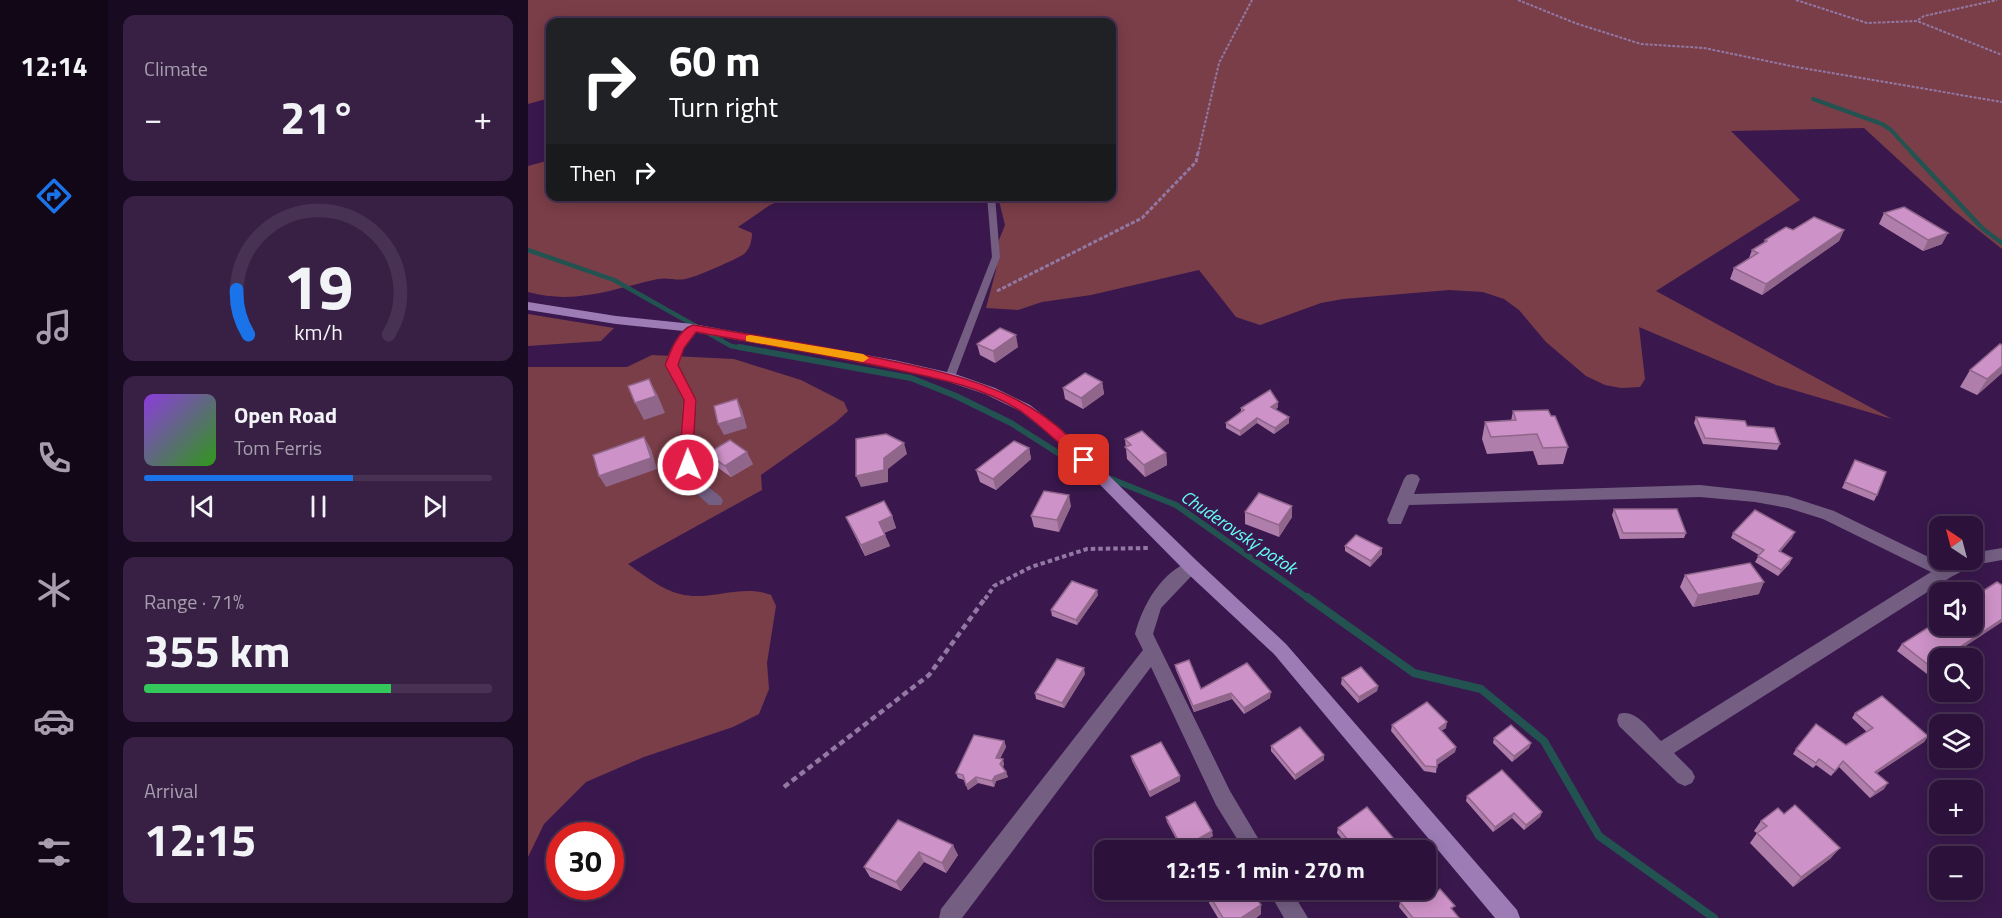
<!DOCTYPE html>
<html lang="en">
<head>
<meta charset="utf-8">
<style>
	:root { --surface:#2c123a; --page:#382045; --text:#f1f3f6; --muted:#a69eaf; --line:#483254; --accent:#1a73e8 }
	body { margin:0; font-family:"Titillium Web",sans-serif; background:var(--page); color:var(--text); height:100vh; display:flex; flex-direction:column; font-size:22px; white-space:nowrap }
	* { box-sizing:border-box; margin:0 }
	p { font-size:20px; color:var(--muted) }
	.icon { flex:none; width:33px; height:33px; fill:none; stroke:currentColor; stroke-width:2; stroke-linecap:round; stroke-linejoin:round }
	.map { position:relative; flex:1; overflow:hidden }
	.details { display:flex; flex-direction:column; gap:15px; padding:15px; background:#180a20; width:420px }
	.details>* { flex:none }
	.top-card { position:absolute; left:18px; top:18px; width:570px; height:183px; border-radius:12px; box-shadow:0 3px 15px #0003,0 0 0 2px var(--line); background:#202124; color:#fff; overflow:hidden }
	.needle { width:39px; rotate:324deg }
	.buttons { position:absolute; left:1401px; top:516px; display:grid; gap:12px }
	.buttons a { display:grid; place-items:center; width:54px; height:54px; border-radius:12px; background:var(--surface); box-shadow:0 3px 15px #0003,0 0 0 2px var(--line); font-size:30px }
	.speed { position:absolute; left:18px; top:822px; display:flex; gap:12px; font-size:30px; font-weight:700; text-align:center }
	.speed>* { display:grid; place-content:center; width:78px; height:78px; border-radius:50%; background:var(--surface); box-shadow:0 3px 15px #0003,0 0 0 2px var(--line); line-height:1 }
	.speed .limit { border:9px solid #d22; background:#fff; color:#111 }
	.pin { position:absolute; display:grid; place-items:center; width:51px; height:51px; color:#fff; margin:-26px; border-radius:12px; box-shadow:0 3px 9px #0006 }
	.me { position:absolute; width:66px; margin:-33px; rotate:359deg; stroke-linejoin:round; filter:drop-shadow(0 0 4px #0008) }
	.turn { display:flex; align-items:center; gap:21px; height:126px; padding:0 24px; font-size:27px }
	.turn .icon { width:78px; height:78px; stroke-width:2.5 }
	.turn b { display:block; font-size:42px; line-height:51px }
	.then { display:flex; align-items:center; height:57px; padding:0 24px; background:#0003; gap:12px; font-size:22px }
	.big { font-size:45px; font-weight:700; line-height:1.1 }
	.details .tile { flex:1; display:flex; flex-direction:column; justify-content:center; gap:9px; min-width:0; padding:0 21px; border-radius:12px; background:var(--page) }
	.details .dial { align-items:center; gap:0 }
	.dial svg { height:156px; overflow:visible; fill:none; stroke:var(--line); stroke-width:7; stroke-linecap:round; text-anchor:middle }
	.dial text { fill:var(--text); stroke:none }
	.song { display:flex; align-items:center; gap:18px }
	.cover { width:72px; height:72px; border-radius:9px; background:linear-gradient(135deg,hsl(270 70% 55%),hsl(110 70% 35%)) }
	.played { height:6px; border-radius:3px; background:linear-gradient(90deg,var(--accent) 60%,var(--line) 60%) }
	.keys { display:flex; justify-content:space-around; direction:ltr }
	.heat { display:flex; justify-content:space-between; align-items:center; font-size:33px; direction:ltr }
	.charge { height:9px; border-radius:4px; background:linear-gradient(90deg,#34c759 71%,var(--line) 0) }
	.trip { position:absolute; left:566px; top:840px; width:342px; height:60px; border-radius:12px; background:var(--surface); box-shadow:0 3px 15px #0003,0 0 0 2px var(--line); font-weight:700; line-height:60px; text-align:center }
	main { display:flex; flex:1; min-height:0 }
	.menu { display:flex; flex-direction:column; width:108px; justify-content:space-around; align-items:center; background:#120717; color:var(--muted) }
	.menu .icon { width:42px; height:42px }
	.menu .on { color:var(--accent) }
	.menu b { font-size:27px; color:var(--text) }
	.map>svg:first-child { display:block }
	.green { fill:#7a3e48 }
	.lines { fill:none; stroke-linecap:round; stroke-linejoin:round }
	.stream-far3 { stroke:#225351; stroke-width:4 }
	.stream-far2 { stroke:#225351; stroke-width:4.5 }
	.stream-far1 { stroke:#225351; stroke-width:6 }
	.stream { stroke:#225351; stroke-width:8 }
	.path-far3 { stroke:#9378a4; stroke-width:2; stroke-dasharray:3 1.5; stroke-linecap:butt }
	.path-far2 { stroke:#9378a4; stroke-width:3; stroke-dasharray:4 2; stroke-linecap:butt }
	.path-far1 { stroke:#9378a4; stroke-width:4; stroke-dasharray:4.5 3; stroke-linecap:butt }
	.path { stroke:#9378a4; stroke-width:4.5; stroke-dasharray:6 4; stroke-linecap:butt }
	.lane { fill:#745f83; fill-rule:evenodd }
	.street { fill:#745f83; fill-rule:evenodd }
	.secondary { fill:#9d7cb5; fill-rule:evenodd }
	.wall { fill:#b07eab }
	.shaded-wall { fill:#90668b }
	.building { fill:#cd92c7; stroke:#90668b; stroke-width:1.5 }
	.route { fill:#e11d48; stroke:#92132f; stroke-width:1.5 }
	.slow { fill:#f59e0b }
	.labels { text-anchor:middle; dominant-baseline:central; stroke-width:6; stroke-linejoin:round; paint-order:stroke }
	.water-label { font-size:18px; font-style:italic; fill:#62fdf5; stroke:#3a184e }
</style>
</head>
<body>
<main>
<nav class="menu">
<b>12:14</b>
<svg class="icon on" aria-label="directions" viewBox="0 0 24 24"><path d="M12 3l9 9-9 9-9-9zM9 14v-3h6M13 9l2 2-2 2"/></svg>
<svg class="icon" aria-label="music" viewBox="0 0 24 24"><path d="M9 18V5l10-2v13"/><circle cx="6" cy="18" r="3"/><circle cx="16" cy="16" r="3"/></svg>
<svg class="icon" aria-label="phone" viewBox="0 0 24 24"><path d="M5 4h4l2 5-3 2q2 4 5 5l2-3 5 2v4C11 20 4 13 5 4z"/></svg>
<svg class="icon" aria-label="climate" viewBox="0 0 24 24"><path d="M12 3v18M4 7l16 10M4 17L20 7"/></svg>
<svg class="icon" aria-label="car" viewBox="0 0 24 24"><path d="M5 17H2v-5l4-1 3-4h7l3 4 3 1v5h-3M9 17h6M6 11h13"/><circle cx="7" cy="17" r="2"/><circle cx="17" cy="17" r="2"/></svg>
<svg class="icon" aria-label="filters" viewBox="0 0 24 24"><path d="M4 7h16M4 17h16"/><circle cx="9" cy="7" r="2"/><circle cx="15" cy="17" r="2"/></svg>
</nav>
<section class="details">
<div class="tile"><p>Climate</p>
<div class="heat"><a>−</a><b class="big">21°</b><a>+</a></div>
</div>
<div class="tile dial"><svg viewBox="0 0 100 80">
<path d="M14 69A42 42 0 1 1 86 69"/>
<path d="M14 69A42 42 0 0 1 8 46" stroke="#1a73e8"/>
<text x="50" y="56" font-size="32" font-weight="700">19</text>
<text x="50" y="72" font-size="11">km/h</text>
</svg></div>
<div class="tile">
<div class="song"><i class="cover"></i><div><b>Open Road</b><p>Tom Ferris</p></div></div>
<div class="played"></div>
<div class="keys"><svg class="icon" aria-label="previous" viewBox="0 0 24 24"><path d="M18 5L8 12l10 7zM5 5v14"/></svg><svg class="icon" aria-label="pause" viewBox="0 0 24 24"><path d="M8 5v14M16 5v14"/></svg><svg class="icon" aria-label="next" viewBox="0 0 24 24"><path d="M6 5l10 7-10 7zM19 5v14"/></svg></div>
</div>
<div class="tile"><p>Range · 71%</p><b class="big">355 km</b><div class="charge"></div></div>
<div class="tile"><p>Arrival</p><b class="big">12:15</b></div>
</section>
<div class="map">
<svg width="1474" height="918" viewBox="0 0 1474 918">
	<rect width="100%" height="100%" fill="#3a184e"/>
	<g class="green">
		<polygon points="0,0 1474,0 1474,249 1425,210 1336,128 1203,131 1272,200 1128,291 1364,419 1248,385 1111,327 1117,379 1112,387 1093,388 1077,385 1058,376 1018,342 991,310 976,299 955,292 921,290 815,299 793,303 732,325 708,317 671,270 563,295 514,302 490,310 458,308 468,270 471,240 477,225 470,197 584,196 584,22 22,22 22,98 0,104"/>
		<path d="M22,160v36l238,1 -18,8 -32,22 14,6c0,7 -2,16 -8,21 -7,5 -50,24 -59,25 -8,2 -18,-2 -27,0 -46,10 -82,26 -130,13v-126z"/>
		<polygon points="0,314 86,328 73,341 0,346"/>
		<path d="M124,355l82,4 67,21 43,22 4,9 -12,11 -75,53 1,15 -134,74c14,10 34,26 52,30 30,8 62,-11 91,1l5,11 -9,57 2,26 -10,25 -26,13 -89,30 -58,25 -42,42 -16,33v-490h99z"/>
	</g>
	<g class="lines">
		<polyline class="stream-far3" points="1285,99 1354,124 1363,130 1385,154"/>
		<g class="stream-far2">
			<polyline points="1383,152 1455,229 1474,243"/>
			<polyline points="0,250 86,280 203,346 220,349"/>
		</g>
		<g class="stream-far1">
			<polyline points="211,347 383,378 428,396 483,423 549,465 560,469"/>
			<polyline points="578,477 648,505 781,599"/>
		</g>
		<polyline class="stream" points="779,597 886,673 953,689 1016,741 1071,836 1186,918"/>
		<g class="path-far3">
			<polyline points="990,0 1047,23 1113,44 1176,48 1263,66 1474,102"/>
			<polyline points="1268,0 1339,23 1389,21 1474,55"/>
			<polyline points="1390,20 1396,16 1469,0"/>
			<polyline points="670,154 691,63 724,0"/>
		</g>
		<polyline class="path-far2" points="469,291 614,218 668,162 670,152"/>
		<polyline class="path-far1" points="457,599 466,586 503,567 559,549 621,548"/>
		<polyline class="path" points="256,787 401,675 458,597"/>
		<polygon class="lane" points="459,196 467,196 472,257 427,377 422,380 417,377 464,257"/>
		<g class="street">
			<path d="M165,324l7,4 -16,20 -6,17 19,35 -4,50 4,28 24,19 2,4 -2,4h-12l-27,-25 -3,-30 4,-50 -19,-35c6,-13 14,-36 29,-41z"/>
			<path d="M884,474l5,1 3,4 -6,15 286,-9 55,6 33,5 46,15 111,54 10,-5h17v-7l30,-5v12l-28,5 -23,12 -277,176 18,18 3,6 -3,6 -7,3 -7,-3 -59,-57 -2,-6 2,-6c16,-6 31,16 42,27l270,-169 -108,-53 -35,-11 -33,-6 -55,-5 -291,8 -8,19h-12l-2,-4 17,-41 3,-4z"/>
			<path d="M664,561l6,1 2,5 -39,41 -8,26 77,157 35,59h-21l-28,-45 -65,-138 -189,251h-23l2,-9 202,-259 -8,-16c7,-28 27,-64 57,-73z"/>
			<polygon points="740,890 763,890 780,918 756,918"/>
		</g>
		<polygon class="secondary" points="0,302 88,316 165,324 366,360 427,374 467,388 502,405 534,430 670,562 758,644 989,910 992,918 967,918 746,654 658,572 524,436 492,411 457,394 418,381 366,368 165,332 88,324 0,310"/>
	</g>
	<g class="wall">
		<polygon points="1356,213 1414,244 1395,251 1351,224"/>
		<polygon points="1265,230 1316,230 1311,241 1234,295 1202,279 1206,268 1221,258 1224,250 1236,243 1237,240"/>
		<polygon points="449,344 490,347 467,363 452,355"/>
		<polygon points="1474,345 1474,373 1449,395 1432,387 1442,370"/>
		<polygon points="574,382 576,394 555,409 537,399 535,388"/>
		<polygon points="750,407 747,410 761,417 761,423 746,434 729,423 712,436 698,428 698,423 713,411 713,408"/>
		<polygon points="985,411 1023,416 1040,447 1035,464 1010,465 1005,451 959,454 954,439 957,422 983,421"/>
		<polygon points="1168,417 1219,426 1252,444 1249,450 1175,444 1166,423"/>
		<polygon points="597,439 638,453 639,465 617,477 599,459"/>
		<polygon points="501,448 503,459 468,490 452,482 448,470"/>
		<polygon points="180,453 225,464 203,477 186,465"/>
		<polygon points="1327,460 1349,495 1346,501 1314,488"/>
		<polygon points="543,506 531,532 506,527 503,516"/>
		<polygon points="764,506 764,517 751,537 717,524 717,512"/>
		<polygon points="1086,509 1158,533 1156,538 1092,539 1084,515"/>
		<polygon points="364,516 368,528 356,533 362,546 337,556 323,528 318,517"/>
		<polygon points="1205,533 1264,538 1252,552 1264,558 1261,564 1250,576 1227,562 1231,555 1203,538"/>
		<polygon points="817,546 854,554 842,567 817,551"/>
		<polygon points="1157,575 1231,594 1165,607 1152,587"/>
		<polygon points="570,595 549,625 524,616 523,610"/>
		<polygon points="1374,644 1412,658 1412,684 1369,651"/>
		<polygon points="647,665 673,689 742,698 716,714 704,699 666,712 648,670"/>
		<polygon points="557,674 536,708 508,699 507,693"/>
		<polygon points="814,678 850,686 849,691 830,703 813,684"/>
		<polygon points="1327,713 1400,736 1396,742 1349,773 1356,789 1342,798 1311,767 1303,776 1288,765 1285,768 1265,754 1268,749 1318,745 1339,732 1324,718"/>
		<polygon points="864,725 918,728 913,731 928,747 927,752 909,765 908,773 896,771 863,731"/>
		<polygon points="966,738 1003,743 1001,748 984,762 965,743"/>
		<polygon points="476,741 478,747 472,758 476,764 475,767 480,777 468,781 466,787 450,783 440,790 436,780 430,778 428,773"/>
		<polygon points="743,746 796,760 767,780 743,751"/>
		<polygon points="603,756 652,781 622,797 604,761"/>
		<polygon points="939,796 1014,812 1012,817 996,830 984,818 965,832 938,801"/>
		<polygon points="638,817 685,836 659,850 654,850 639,822"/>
		<polygon points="370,820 430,855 418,873 396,862 373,891 342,877 336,867"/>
		<polygon points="1233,821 1303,858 1265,887 1222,843 1229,833 1226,831"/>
		<polygon points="810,828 866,839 865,844 856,850 823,850 809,833"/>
		<polygon points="680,893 733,905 733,914 728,918 690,918 681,903"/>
		<polygon points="872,902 925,911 931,918 880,918 871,907"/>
	</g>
	<g class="shaded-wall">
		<polygon points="1316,230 1311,241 1234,295 1238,284"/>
		<polygon points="1420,233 1414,244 1395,251 1400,240"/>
		<polygon points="488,335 490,347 467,363 465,351"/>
		<polygon points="1474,366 1474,373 1449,395 1459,379"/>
		<polygon points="121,379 130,396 137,413 116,420 107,403"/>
		<polygon points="574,382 576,394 555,409 553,398"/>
		<polygon points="209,399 214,410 219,428 196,435 190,424"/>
		<polygon points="750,402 750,407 743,413 743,407"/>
		<polygon points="761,417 761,423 746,434 747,428"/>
		<polygon points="729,418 729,423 712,436 712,431"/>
		<polygon points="116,437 123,449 129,469 78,487 71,476"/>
		<polygon points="376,443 379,454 360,469 360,482 333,487 328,476 356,458"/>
		<polygon points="501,448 503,459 468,490 465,479"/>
		<polygon points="219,452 225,464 203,477 197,466"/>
		<polygon points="638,453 639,465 617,477 616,465"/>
		<polygon points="541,495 543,506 531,532 529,520"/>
		<polygon points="764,506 764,517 751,537 751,525"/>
		<polygon points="364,516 368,528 355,533 351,522"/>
		<polygon points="1267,532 1264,538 1248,557 1251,551"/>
		<polygon points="357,535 362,546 337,556 333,545"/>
		<polygon points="854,548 854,554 842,567 843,561"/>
		<polygon points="1264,558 1261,564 1250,576 1253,570"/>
		<polygon points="1236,582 1231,594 1165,607 1170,595"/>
		<polygon points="569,590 570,595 549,625 548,620"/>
		<polygon points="1474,619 1474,622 1421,657 1426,651"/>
		<polygon points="556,668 557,674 536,708 534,703"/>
		<polygon points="850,686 849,691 830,703 831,697"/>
		<polygon points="743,692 742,698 716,714 716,708"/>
		<polygon points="703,693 704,699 666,712 665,706"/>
		<polygon points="919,722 918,728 909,733 911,728"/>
		<polygon points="1400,736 1396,742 1343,777 1347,772"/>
		<polygon points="476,741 478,747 470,763 468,758"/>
		<polygon points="1003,743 1001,748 984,762 986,756"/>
		<polygon points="928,747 927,752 908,765 909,760"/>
		<polygon points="796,755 796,760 767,780 767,775"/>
		<polygon points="475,759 476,764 474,769 472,764"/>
		<polygon points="478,772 480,777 468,781 466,787 464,781 467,776"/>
		<polygon points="652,776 652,781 622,797 621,792"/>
		<polygon points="448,777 450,783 440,790 438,785"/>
		<polygon points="1360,783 1356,789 1342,798 1347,792"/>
		<polygon points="1014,812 1012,817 996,830 998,825"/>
		<polygon points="986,813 984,818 965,832 967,827"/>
		<polygon points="684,831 685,836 659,850 655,850 654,848"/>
		<polygon points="866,839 865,844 856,850 850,850"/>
		<polygon points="425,845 430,855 418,873 414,863"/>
		<polygon points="1312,848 1303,858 1265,887 1273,877"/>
		<polygon points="391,852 396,862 373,891 368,882"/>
		<polygon points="733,905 733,914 728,918 713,918"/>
	</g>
	<g class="building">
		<polygon points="1376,207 1420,233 1400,240 1356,213"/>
		<polygon points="1286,217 1316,230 1238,284 1206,268 1230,253 1224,250 1239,241 1237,240 1258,227 1265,230"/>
		<polygon points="472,328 488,335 465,351 449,344"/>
		<polygon points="1472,344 1474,345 1474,366 1459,379 1442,370"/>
		<polygon points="557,373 574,382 553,398 535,388"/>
		<polygon points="121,379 128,396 107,403 100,386"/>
		<polygon points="742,390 750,402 743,407 761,417 747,428 729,418 712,431 698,423 716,410 713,408"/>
		<polygon points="209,399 214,417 190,424 186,406"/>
		<polygon points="1020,410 1023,416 1027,416 1040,447 1015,448 1009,434 963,437 957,422 988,420 985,411"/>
		<polygon points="1168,417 1217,421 1219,426 1246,428 1252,444 1177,438"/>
		<polygon points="614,431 638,453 616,465 597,447 603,445 597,439"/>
		<polygon points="358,434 376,443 356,458 356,470 328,476 328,439"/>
		<polygon points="116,437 123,458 71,476 65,455"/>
		<polygon points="202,440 219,452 197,466 180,453"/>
		<polygon points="486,441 501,448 465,479 448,470"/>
		<polygon points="1327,460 1358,472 1349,495 1317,482"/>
		<polygon points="516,491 541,495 529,520 503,516"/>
		<polygon points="731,493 764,506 751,525 717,512"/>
		<polygon points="356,501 364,516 351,522 357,535 333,545 318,517"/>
		<polygon points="1086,509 1149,509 1158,533 1095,533"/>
		<polygon points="1227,510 1267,532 1251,551 1264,558 1253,570 1230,556 1236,550 1205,533"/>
		<polygon points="828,535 854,548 843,561 817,546"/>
		<polygon points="1222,563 1236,582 1170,595 1157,575"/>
		<polygon points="544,581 569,590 548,620 523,610"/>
		<polygon points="1469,582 1474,585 1474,619 1426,651 1436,658 1412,658 1412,674 1374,644 1412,620 1412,626 1444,626 1444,598"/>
		<polygon points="529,659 556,668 534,703 507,693"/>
		<polygon points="661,660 673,689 719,663 743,692 716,708 703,693 665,706 647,665"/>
		<polygon points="833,667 850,686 831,697 814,678"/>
		<polygon points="1354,696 1400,736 1347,772 1360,783 1347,792 1315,761 1307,771 1291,759 1288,763 1268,749 1288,724 1318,745 1345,728 1327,713"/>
		<polygon points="899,702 919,722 911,728 928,747 909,760 909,767 897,766 864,725"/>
		<polygon points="983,725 1003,743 986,756 966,738"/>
		<polygon points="772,727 796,755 767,775 743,746"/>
		<polygon points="446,735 476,741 468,758 475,759 472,764 478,772 467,776 464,781 448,777 438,785 435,775 428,773"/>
		<polygon points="633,742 652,776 621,792 603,756"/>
		<polygon points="974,770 1014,812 998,825 986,813 967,827 939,796"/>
		<polygon points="667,802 684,831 654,848 638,817"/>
		<polygon points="1267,805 1312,848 1273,877 1229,833 1239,826 1233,821 1250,808 1256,814"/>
		<polygon points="839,807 866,839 850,850 828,850 810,828"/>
		<polygon points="370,820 425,845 414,863 391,852 368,882 336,867"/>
		<polygon points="899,881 909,892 912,889 927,906 923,908 931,918 885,918 872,902 888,890 897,890 897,883"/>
		<polygon points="686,890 723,890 733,905 713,918 695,918 680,893"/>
	</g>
	<path class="route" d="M165,325c60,10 120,19 180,32 71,15 143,28 196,80 7,7 17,14 22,23l-2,3h-9c-19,-18 -37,-36 -58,-51 -38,-25 -86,-34 -129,-43 -66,-14 -131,-25 -197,-37l-12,16 -6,17 18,35 -3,50 2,15 -7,5 -5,-2 -3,-18 4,-50 -19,-35c5,-13 13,-35 28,-40z"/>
	<polygon class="slow" points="222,335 335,354 341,358 335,362 218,341 218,336"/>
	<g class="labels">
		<g class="water-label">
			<text transform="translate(711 532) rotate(34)">Chuderovský potok</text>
		</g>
	</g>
</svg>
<div class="buttons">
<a><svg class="needle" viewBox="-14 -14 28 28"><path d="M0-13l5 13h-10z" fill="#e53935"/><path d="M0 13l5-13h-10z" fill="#a69eaf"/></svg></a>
<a><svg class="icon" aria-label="sound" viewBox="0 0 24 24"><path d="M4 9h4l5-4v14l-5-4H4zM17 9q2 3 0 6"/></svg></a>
<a><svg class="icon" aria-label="search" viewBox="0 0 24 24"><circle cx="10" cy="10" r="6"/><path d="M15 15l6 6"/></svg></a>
<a><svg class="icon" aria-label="layers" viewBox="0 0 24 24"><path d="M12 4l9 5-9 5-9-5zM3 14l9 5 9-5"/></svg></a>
<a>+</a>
<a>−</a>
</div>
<div class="speed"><div class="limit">30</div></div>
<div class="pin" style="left:556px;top:460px;background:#d93025"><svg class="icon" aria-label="arrive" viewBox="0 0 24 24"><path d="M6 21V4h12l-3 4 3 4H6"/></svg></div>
<svg class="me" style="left:160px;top:465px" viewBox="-20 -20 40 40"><circle r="17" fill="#e11d48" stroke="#fff" stroke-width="3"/><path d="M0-11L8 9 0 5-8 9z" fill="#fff"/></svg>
<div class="trip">12:15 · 1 min · 270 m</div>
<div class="top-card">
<div class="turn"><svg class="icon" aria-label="right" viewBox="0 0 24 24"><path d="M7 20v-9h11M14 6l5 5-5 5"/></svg><div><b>60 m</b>Turn right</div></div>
<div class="then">Then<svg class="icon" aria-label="right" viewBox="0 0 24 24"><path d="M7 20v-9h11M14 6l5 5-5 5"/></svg></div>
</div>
</div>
</main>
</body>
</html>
